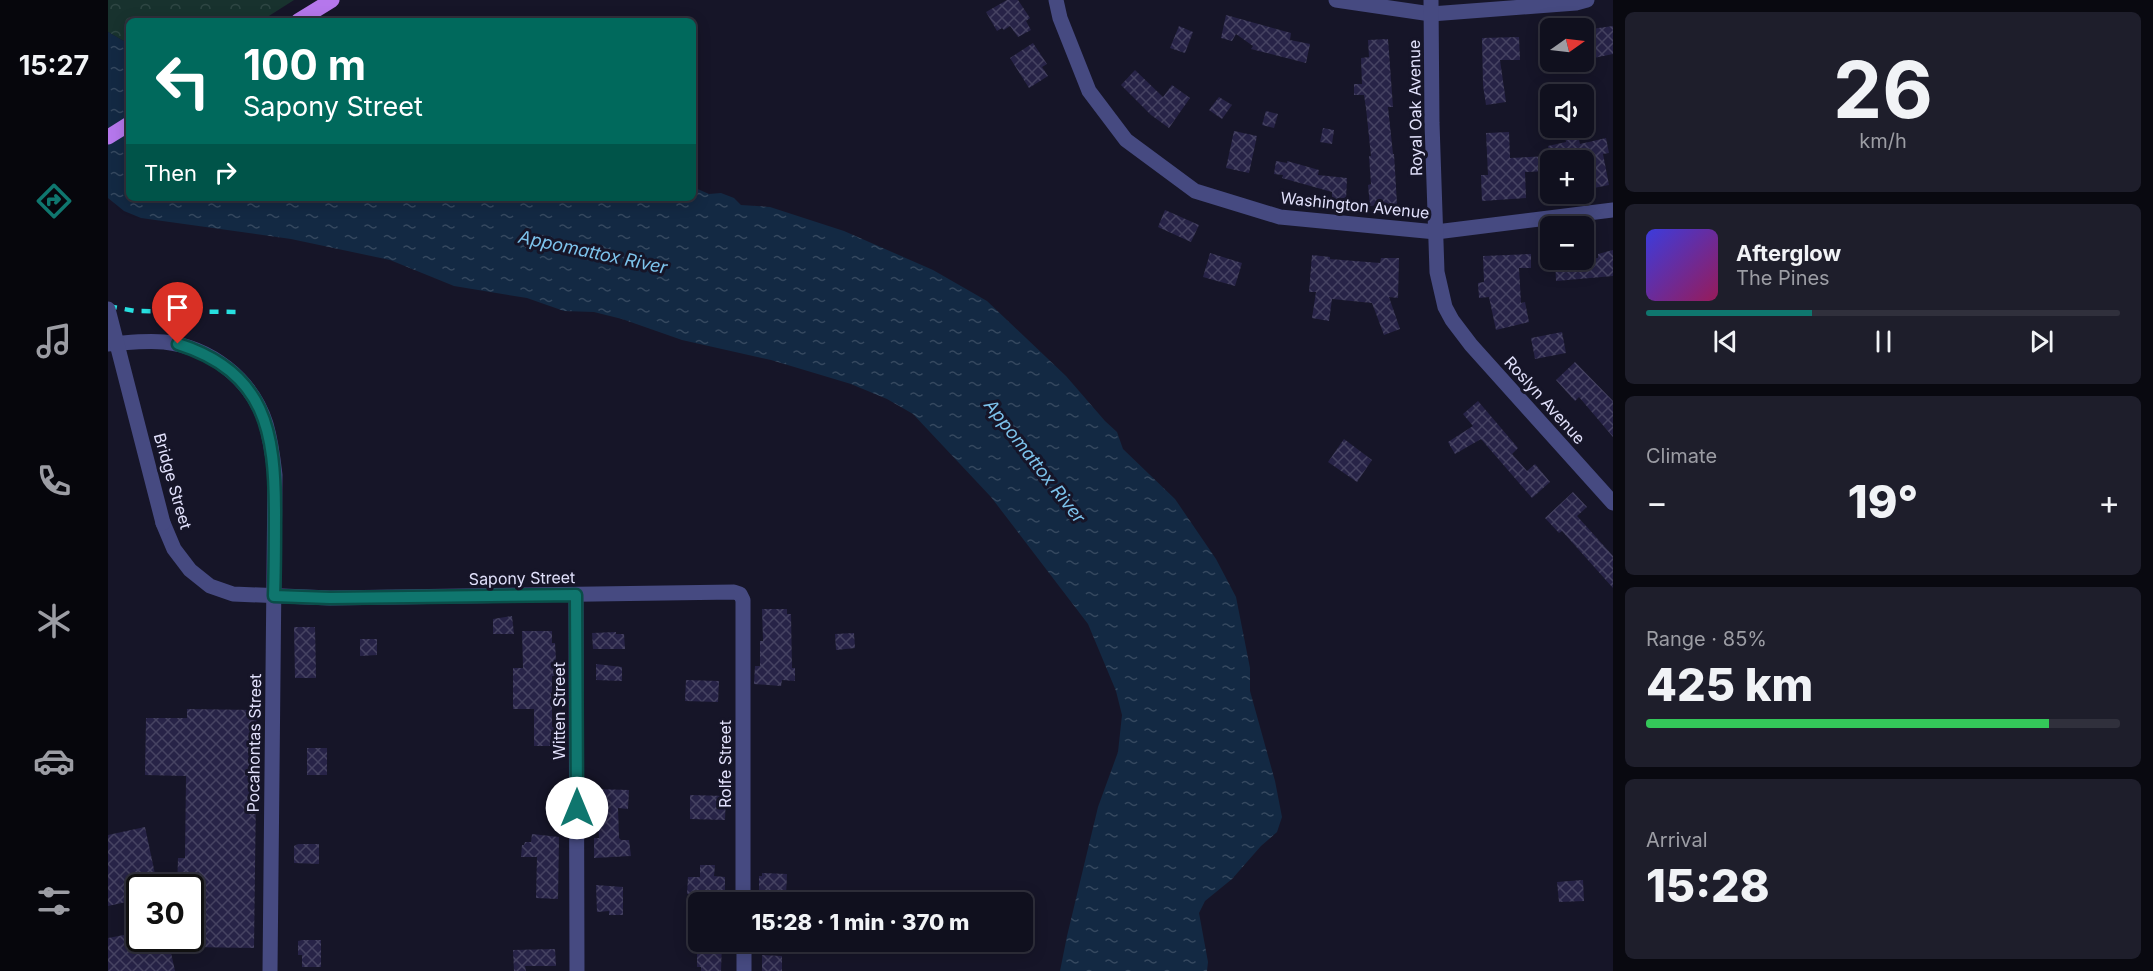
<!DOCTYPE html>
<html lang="en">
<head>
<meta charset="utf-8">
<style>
	:root { --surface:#10101e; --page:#1e1e2b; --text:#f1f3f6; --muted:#9c9da4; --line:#30303c; --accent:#0f766e }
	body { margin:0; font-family:Inter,sans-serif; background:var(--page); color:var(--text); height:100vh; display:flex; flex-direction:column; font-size:22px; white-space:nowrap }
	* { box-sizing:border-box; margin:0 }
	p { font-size:20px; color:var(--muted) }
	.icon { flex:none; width:33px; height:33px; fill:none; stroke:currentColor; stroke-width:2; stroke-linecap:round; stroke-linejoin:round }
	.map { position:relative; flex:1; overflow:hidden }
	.sheet { display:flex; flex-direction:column; gap:12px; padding:12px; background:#090910; width:540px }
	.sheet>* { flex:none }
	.banner { position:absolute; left:18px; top:18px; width:570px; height:183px; border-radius:9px; box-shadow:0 3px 15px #0003,0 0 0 2px var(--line); background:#00695c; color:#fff; overflow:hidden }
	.needle { width:39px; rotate:76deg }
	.fabs { position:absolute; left:1432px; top:18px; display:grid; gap:12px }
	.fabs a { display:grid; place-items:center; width:54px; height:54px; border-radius:9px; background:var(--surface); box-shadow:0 3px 15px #0003,0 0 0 2px var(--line); font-size:30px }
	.speed { position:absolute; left:18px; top:874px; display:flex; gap:12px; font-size:30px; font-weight:700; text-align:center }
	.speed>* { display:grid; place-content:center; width:78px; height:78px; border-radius:50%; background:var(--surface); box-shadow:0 3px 15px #0003,0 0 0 2px var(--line); line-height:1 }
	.speed .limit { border:3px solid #111; border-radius:9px; background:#fff; color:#111 }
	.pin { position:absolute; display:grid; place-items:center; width:51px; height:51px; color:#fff; margin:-62px -26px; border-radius:50% 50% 50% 0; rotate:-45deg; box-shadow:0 0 6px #0007 }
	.pin .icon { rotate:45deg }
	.me { position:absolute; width:66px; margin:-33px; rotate:0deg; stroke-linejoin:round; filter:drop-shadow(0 0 4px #0008) }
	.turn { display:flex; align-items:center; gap:21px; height:126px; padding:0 18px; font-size:27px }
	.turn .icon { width:78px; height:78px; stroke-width:2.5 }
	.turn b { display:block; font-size:42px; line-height:51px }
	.then { display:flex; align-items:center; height:57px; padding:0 18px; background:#0003; gap:12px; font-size:22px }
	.big { font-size:45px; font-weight:800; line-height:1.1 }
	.sheet .card { flex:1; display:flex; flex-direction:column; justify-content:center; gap:9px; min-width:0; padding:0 21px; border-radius:9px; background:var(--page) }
	.sheet .dial { align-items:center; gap:0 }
	.dial b { font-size:78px; line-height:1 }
	.song { display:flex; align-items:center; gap:18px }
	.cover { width:72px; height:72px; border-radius:9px; background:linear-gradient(135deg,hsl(240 70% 55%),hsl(330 70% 35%)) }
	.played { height:6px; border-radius:3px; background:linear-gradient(90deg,var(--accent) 35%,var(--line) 35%) }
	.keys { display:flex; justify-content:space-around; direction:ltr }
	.heat { display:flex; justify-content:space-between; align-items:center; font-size:33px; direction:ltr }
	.charge { height:9px; border-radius:4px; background:linear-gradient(90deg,#34c759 85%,var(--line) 0) }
	.trip { position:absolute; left:580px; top:892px; width:345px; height:60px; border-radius:9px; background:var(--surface); box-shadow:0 3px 15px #0003,0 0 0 2px var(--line); font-weight:800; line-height:60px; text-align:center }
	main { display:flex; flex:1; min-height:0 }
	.menu { display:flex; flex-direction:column; width:108px; justify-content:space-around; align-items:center; background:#06060c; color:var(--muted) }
	.menu .icon { width:42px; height:42px }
	.menu .selected { color:var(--accent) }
	.menu b { font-size:27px; color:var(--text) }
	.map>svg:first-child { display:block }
	.park { fill:url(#park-crowns) }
	.water { fill:url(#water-ripples) }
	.building { fill:url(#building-cross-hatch) }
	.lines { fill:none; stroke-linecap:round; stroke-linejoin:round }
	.minor { stroke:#464a81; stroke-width:15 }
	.major { stroke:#b577ec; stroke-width:15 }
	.rail { stroke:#27dfe0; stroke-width:4.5; stroke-dasharray:9 8; stroke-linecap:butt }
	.minor-bridge { stroke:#464a81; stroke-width:15 }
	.route-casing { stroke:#0a4d48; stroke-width:15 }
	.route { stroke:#0f766e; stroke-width:10 }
	.labels { text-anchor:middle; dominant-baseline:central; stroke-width:6; stroke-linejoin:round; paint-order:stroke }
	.street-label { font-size:16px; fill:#e1e0fb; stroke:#161528 }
	.water-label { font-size:18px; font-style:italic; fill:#7dc3ec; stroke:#161528 }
</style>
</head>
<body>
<main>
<nav class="menu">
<b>15:27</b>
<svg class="icon selected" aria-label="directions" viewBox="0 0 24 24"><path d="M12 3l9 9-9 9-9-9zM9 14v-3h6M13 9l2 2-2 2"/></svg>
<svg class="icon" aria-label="music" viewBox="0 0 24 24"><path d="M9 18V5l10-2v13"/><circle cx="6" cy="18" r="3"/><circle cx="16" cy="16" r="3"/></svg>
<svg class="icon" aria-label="phone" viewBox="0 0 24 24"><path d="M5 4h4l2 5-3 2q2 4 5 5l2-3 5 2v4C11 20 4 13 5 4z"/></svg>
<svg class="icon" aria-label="climate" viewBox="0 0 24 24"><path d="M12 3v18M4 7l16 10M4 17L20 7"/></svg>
<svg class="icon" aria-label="car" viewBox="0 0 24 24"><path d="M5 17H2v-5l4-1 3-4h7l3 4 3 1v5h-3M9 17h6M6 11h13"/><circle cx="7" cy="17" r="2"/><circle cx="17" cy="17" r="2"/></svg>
<svg class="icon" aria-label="filters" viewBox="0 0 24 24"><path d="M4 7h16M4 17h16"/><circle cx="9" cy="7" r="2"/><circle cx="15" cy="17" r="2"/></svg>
</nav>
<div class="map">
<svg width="1505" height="971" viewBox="0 0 1505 971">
	<defs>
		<pattern id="park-crowns" width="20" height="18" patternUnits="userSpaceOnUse" patternTransform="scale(1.5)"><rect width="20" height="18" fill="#18322e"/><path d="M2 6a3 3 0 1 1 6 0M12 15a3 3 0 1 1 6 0" fill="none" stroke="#2e4643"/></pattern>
		<pattern id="water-ripples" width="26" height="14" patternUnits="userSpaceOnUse" patternTransform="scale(1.5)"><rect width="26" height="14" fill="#132943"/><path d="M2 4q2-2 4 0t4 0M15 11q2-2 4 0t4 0" fill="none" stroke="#35485f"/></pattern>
		<pattern id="building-cross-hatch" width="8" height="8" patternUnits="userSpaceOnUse" patternTransform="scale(1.5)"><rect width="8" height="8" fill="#272347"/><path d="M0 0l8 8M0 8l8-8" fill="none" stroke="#464362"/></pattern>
	</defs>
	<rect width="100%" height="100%" fill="#161528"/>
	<polygon class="park" points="0,0 186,0 153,21 21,21 21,44 0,32"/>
	<polygon class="water" points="0,32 21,44 21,198 585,198 585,187 601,194 613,193 626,198 633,205 662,207 736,231 825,270 879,301 958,376 997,421 1009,432 1015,449 1067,499 1108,559 1128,597 1142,668 1142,691 1167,781 1174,817 1169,832 1153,846 1124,879 1097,901 1091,913 1100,962 1099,971 952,971 959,936 990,807 1010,752 1014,715 1008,691 980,624 883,497 805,414 779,399 743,384 663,360 574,340 514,319 486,312 456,311 419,298 346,286 282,260 183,239 33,218 16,211 0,198"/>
	<g class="building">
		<polygon points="899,0 910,0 922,18 918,21 923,30 910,37 902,26 896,30 894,28 889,31 878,12"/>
		<polygon points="1118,15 1183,33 1182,40 1202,44 1198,63 1143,49 1145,46 1128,34 1124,41 1113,38"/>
		<polygon points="1071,26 1085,32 1077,53 1062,48"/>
		<polygon points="1505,26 1505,54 1476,60 1476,30"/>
		<polygon points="1411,37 1412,60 1392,60 1398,102 1378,105 1375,85 1374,38"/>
		<polygon points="1280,39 1285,107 1280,107 1285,154 1286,154 1289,204 1262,206 1260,185 1263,184 1261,156 1263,156 1258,108 1256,95 1246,95 1246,84 1254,84 1253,58 1261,57 1260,40"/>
		<polygon points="925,43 939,64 934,67 940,76 921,88 902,58"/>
		<polygon points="1027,70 1055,97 1064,85 1082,98 1061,128 1043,115 1013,85"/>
		<polygon points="1111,97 1124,105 1114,119 1101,110"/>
		<polygon points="1158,111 1170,114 1166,128 1154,125"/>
		<polygon points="1215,128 1226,130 1224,144 1212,142"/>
		<polygon points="1455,128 1468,128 1472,144 1498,138 1501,153 1495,154 1501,185 1476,190 1476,160 1443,160 1443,171 1417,172 1418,198 1374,201 1373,175 1380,175 1378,133 1401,132 1402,158 1442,156 1440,146 1458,142"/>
		<polygon points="1126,131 1149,136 1141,173 1118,168"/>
		<polygon points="1168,161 1179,163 1179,161 1211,170 1210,175 1239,178 1238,200 1224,199 1224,192 1174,178 1175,175 1166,174"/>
		<polygon points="1057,210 1091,225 1083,242 1050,227"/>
		<polygon points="1505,250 1505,276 1448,281 1447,261 1490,258 1490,254"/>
		<polygon points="1102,253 1134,263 1127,286 1095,277"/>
		<polygon points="1423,254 1423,268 1411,268 1413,303 1417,302 1421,322 1388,330 1381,297 1371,298 1370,283 1376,282 1375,256"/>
		<polygon points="1204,255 1222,257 1222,259 1272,263 1273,258 1291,258 1290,298 1281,297 1292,329 1276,335 1264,303 1224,299 1221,321 1204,318 1208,292 1201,292"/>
		<polygon points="1454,332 1458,353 1427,359 1423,338"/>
		<polygon points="1467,362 1505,401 1505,437 1471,397 1467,401 1448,380"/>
		<polygon points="1370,401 1410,448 1404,454 1419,471 1427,464 1442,482 1424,498 1373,439 1347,454 1340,442 1365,426 1355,414"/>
		<polygon points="1236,439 1264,460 1249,482 1220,462"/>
		<polygon points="1465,492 1479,507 1469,516 1505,556 1505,588 1454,531 1451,533 1437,518"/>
		<polygon points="654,609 679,609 679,614 683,614 684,668 687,668 687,681 674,680 673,686 646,684 647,666 652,666 652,641 655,641"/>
		<polygon points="404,616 406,634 385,634 385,619"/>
		<polygon points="186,627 207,627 208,678 187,678"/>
		<polygon points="414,631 444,631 444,643 447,643 448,661 455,662 455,676 444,676 444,727 454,727 454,746 426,746 426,709 405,709 405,668 415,668"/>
		<polygon points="508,632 508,634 516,634 517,649 485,649 484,633"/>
		<polygon points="746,633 747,648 728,650 727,634"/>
		<polygon points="252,639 269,639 269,655 252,656"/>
		<polygon points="488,664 514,667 514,681 488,680"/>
		<polygon points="578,680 611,681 610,702 577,701"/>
		<polygon points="79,709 149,710 146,948 82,947 82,888 69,888 70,858 77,858 78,776 37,775 38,718 79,718"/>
		<rect x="199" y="748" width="20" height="27"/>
		<polygon points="487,789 521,790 520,809 510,808 511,838 513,840 521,840 523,856 486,858 486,838 491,838 489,807 486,807"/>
		<polygon points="582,795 618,796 617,820 582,819"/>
		<polygon points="37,827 50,888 32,888 32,899 0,906 0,835"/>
		<polygon points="424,834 451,837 450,899 428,898 429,857 413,857 414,845 416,845 417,842 423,842"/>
		<polygon points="190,844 211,844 211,864 186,863 186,846"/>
		<polygon points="592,865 607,865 606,876 617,877 617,896 613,895 613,903 588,903 588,894 579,894 580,877 592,877"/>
		<polygon points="654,873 679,874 678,897 654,898 654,895 651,895 651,876 654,876"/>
		<polygon points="1475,880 1476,901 1451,902 1449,882"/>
		<polygon points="488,885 515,887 515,915 501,915 501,911 489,912"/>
		<polygon points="578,925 591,925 591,942 614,942 613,971 593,971 593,967 589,967 589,942 578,942"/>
		<polygon points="32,932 32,939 60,939 67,971 0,971 0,938"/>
		<polygon points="194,940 213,940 213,967 194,967 194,955 190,955 190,941"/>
		<polygon points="447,949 448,966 417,966 418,971 406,971 405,950"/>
		<polygon points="654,955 674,956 674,971 654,971"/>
	</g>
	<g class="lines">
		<g class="minor">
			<polyline points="948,0 952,18 981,91 1018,140 1087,191 1172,217 1328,232 1505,210"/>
			<polyline points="1228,0 1323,14 1468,3 1479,0"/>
			<polyline points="1323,0 1324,123 1329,272 1337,307 1344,320 1363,345 1505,503"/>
			<path d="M0,344c18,-1 37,-4 56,-2 46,5 88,37 102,82 5,17 7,33 9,51l-5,496"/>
			<polyline points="55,523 66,549 82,570 102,586 125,594 222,598 626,592 632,594 635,600 635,903"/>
			<polyline points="468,595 469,971"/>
			<polyline points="636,942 636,971"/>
		</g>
		<g class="major">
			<polyline points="190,21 224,0"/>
			<polyline points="0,137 21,124"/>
		</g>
		<polyline class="rail" points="0,306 27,311 133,312"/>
		<polyline class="minor-bridge" points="0,309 55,523"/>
	</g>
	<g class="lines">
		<defs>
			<path id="route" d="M70,344c88,28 97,88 97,170 0,27 0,55 -1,82l56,2 246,-3 1,213"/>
		</defs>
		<use href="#route" class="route-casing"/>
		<use href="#route" class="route"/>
	</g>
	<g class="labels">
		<g class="street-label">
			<text transform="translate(1307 108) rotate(-91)">Royal Oak Avenue</text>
			<text transform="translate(1247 205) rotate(6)">Washington Avenue</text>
			<text transform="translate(1437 400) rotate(48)">Roslyn Avenue</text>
			<text transform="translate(65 481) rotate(74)">Bridge Street</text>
			<text transform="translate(414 578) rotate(-1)">Sapony Street</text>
			<text transform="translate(451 711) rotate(-90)">Witten Street</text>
			<text transform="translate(146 743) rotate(-89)">Pocahontas Street</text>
			<text transform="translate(617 764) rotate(-90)">Rolfe Street</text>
		</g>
		<g class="water-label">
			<text transform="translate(485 252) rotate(12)">Appomattox River</text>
			<text transform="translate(927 461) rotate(52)">Appomattox River</text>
		</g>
	</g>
</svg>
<div class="fabs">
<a><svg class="needle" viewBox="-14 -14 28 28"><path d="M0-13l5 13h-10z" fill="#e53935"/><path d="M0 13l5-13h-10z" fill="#9c9da4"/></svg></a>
<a><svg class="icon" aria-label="sound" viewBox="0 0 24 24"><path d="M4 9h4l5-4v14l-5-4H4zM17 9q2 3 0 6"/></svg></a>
<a>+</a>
<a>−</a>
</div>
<div class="speed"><div class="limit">30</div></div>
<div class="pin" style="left:70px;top:344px;background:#d93025"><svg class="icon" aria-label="arrive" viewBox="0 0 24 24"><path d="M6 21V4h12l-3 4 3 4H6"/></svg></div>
<svg class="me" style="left:469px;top:808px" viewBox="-20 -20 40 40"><circle r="19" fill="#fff"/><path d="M0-13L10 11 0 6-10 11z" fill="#0f766e"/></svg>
<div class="trip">15:28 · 1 min · 370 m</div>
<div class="banner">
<div class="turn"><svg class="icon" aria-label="left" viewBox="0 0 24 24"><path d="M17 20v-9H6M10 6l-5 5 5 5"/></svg><div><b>100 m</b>Sapony Street</div></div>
<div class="then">Then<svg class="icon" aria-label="right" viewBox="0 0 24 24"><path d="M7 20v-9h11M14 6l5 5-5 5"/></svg></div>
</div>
</div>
<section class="sheet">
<div class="card dial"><b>26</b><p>km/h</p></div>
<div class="card">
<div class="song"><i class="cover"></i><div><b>Afterglow</b><p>The Pines</p></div></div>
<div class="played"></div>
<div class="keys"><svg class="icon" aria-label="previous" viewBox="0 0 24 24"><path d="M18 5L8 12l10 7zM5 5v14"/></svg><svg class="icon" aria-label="pause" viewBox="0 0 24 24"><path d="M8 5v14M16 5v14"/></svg><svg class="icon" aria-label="next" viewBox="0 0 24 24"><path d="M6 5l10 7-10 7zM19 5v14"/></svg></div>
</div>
<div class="card"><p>Climate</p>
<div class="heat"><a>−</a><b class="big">19°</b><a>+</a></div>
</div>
<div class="card"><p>Range · 85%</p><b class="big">425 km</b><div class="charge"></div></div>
<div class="card"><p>Arrival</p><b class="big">15:28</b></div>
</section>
</main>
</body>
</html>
